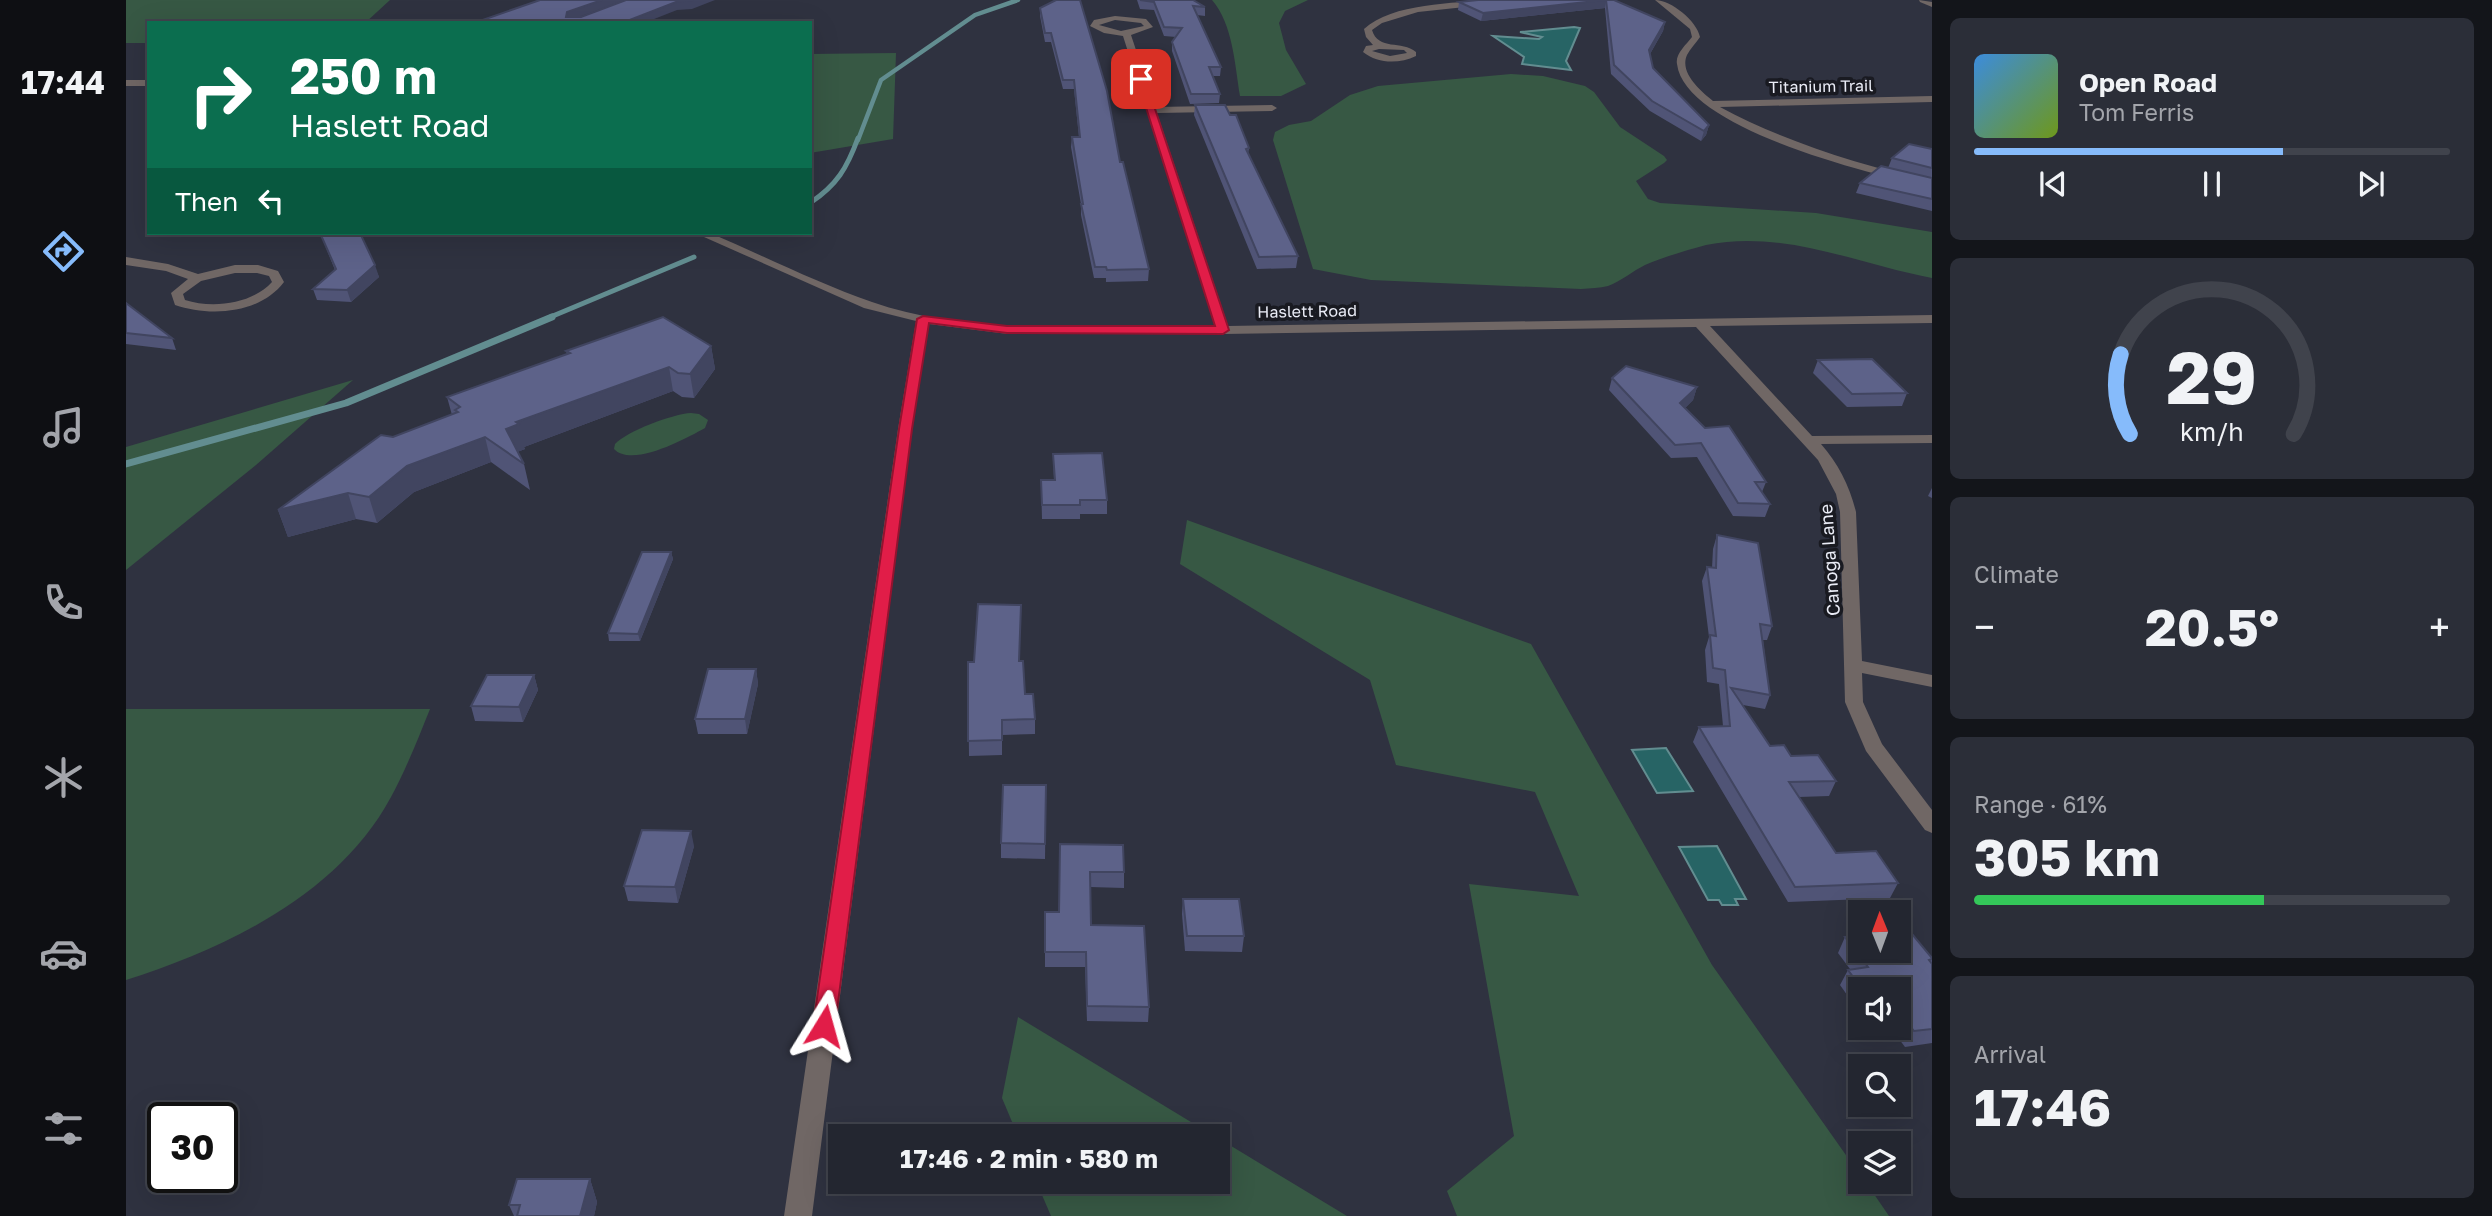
<!DOCTYPE html>
<html lang="en">
<head>
<meta charset="utf-8">
<style>
	:root { --surface:#232630; --page:#2b2e38; --text:#f1f3f6; --muted:#a3a5ab; --line:#40434c; --accent:#86bbfb }
	body { margin:0; font-family:"Golos Text",sans-serif; background:var(--page); color:var(--text); height:100vh; display:flex; flex-direction:column; font-size:26px; white-space:nowrap }
	* { box-sizing:border-box; margin:0 }
	p { font-size:23px; color:var(--muted) }
	.icon { flex:none; width:38px; height:38px; fill:none; stroke:currentColor; stroke-width:2; stroke-linecap:round; stroke-linejoin:round }
	.map { position:relative; flex:1; overflow:hidden }
	.sheet { display:flex; flex-direction:column; gap:18px; padding:18px; background:#13151a; width:560px }
	.sheet>* { flex:none }
	.guide { position:absolute; left:21px; top:21px; width:665px; height:214px; border-radius:0px; box-shadow:0 7px 28px #0002,0 0 0 2px var(--line); background:#0b6e4f; color:#fff; overflow:hidden }
	.needle { width:46px; rotate:359deg }
	.fabs { position:absolute; left:1722px; top:900px; display:grid; gap:14px }
	.fabs a { display:grid; place-items:center; width:63px; height:63px; border-radius:0px; background:var(--surface); box-shadow:0 7px 28px #0002,0 0 0 2px var(--line); font-size:35px }
	.speed { position:absolute; left:21px; top:1102px; display:flex; gap:14px; font-size:35px; font-weight:700; text-align:center }
	.speed>* { display:grid; place-content:center; width:91px; height:91px; border-radius:50%; background:var(--surface); box-shadow:0 7px 28px #0002,0 0 0 2px var(--line); line-height:1 }
	.speed .limit { border:4px solid #111; border-radius:10px; background:#fff; color:#111 }
	.pin { position:absolute; display:grid; place-items:center; width:60px; height:60px; color:#fff; margin:-30px; border-radius:14px; box-shadow:0 4px 10px #0006 }
	.me { position:absolute; width:77px; margin:-38px; rotate:8deg; stroke-linejoin:round; filter:drop-shadow(0 0 5px #0008) }
	.turn { display:flex; align-items:center; gap:24px; height:147px; padding:0 28px; font-size:32px }
	.turn .icon { width:91px; height:91px; stroke-width:2.5 }
	.turn b { display:block; font-size:49px; line-height:60px }
	.then { display:flex; align-items:center; height:66px; padding:0 28px; background:#0003; gap:14px; font-size:26px }
	.big { font-size:52px; font-weight:700; line-height:1.1 }
	.sheet .tile { flex:1; display:flex; flex-direction:column; justify-content:center; gap:10px; min-width:0; padding:0 24px; border-radius:10px; background:var(--page) }
	.sheet .dial { align-items:center; gap:0 }
	.dial svg { height:182px; overflow:visible; fill:none; stroke:var(--line); stroke-width:7; stroke-linecap:round; text-anchor:middle }
	.dial text { fill:var(--text); stroke:none }
	.song { display:flex; align-items:center; gap:21px }
	.cover { width:84px; height:84px; border-radius:10px; background:linear-gradient(135deg,hsl(210 70% 55%),hsl(80 70% 35%)) }
	.played { height:7px; border-radius:4px; background:linear-gradient(90deg,var(--accent) 65%,var(--line) 65%) }
	.keys { display:flex; justify-content:space-around; direction:ltr }
	.heat { display:flex; justify-content:space-between; align-items:center; font-size:38px; direction:ltr }
	.charge { height:10px; border-radius:5px; background:linear-gradient(90deg,#34c759 61%,var(--line) 0) }
	.trip { position:absolute; left:702px; top:1124px; width:402px; height:70px; border-radius:0px; background:var(--surface); box-shadow:0 7px 28px #0002,0 0 0 2px var(--line); font-weight:700; line-height:70px; text-align:center }
	main { display:flex; flex:1; min-height:0 }
	.dock { display:flex; flex-direction:column; width:126px; justify-content:space-around; align-items:center; background:#0e0f13; color:var(--muted) }
	.dock .icon { width:49px; height:49px }
	.dock .current { color:var(--accent) }
	.dock b { font-size:32px; color:var(--text) }
	.map>svg:first-child { display:block }
	.green { fill:#375844 }
	.water { fill:#276465; stroke:#628d90; stroke-width:2 }
	.lines { fill:none; stroke-linecap:round; stroke-linejoin:round }
	.stream-far2 { stroke:#628d90; stroke-width:4.5 }
	.stream-far1 { stroke:#628d90; stroke-width:5 }
	.stream { stroke:#628d90; stroke-width:7 }
	.minor { fill:#706765; fill-rule:evenodd }
	.wall { fill:#505476 }
	.shaded-wall { fill:#414560 }
	.building { fill:#5d6289; stroke:#414560; stroke-width:2 }
	.route { fill:#e11d48; stroke:#92132f; stroke-width:2 }
	.labels { text-anchor:middle; dominant-baseline:central; stroke-width:7; stroke-linejoin:round; paint-order:stroke }
	.far-street-label { font-size:16px; fill:#eaecf6; stroke:#191a21 }
	.street-label { font-size:18px; fill:#eaecf6; stroke:#191a21 }
</style>
</head>
<body>
<main>
<nav class="dock">
<b>17:44</b>
<svg class="icon current" aria-label="directions" viewBox="0 0 24 24"><path d="M12 3l9 9-9 9-9-9zM9 14v-3h6M13 9l2 2-2 2"/></svg>
<svg class="icon" aria-label="music" viewBox="0 0 24 24"><path d="M9 18V5l10-2v13"/><circle cx="6" cy="18" r="3"/><circle cx="16" cy="16" r="3"/></svg>
<svg class="icon" aria-label="phone" viewBox="0 0 24 24"><path d="M5 4h4l2 5-3 2q2 4 5 5l2-3 5 2v4C11 20 4 13 5 4z"/></svg>
<svg class="icon" aria-label="climate" viewBox="0 0 24 24"><path d="M12 3v18M4 7l16 10M4 17L20 7"/></svg>
<svg class="icon" aria-label="car" viewBox="0 0 24 24"><path d="M5 17H2v-5l4-1 3-4h7l3 4 3 1v5h-3M9 17h6M6 11h13"/><circle cx="7" cy="17" r="2"/><circle cx="17" cy="17" r="2"/></svg>
<svg class="icon" aria-label="filters" viewBox="0 0 24 24"><path d="M4 7h16M4 17h16"/><circle cx="9" cy="7" r="2"/><circle cx="15" cy="17" r="2"/></svg>
</nav>
<div class="map">
<svg width="1806" height="1216" viewBox="0 0 1806 1216">
	<rect width="100%" height="100%" fill="#2f3240"/>
	<g class="green">
		<polygon points="0,0 264,0 239,23 23,23 23,43 0,43"/>
		<path d="M1086,0h96l-23,11 -6,12 7,27 20,34 -25,12h-41c-5,-30 -7,-72 -28,-96z"/>
		<polygon points="770,53 767,139 684,153 684,54"/>
		<path d="M1385,74l32,2 42,10 9,6 26,35 44,29 3,4 -3,3 -28,18 12,18 12,4 156,10 116,19v46c-74,-14 -149,-49 -226,-33 -19,5 -42,12 -61,20 -12,6 -24,16 -37,21 -8,2 -18,2 -27,3l-210,-9 -58,-11 -40,-129 2,-8 14,-7 22,-4 39,-26 28,-9z"/>
		<polygon points="227,380 130,465 0,570 0,447"/>
		<path d="M565,413l8,1 9,6 -3,8c-20,11 -73,40 -91,21l1,-5c12,-13 58,-30 76,-31z"/>
		<polygon points="1061,520 1405,644 1586,965 1734,1175 1734,1181 1739,1181 1763,1216 1331,1216 1321,1191 1388,1136 1343,884 1453,896 1409,792 1270,765 1244,680 1054,564"/>
		<path d="M0,709h304c-12,30 -24,60 -39,88 -52,97 -164,151 -265,183z"/>
		<polygon points="892,1017 1088,1136 892,1136 876,1098"/>
		<polygon points="1092,1138 1221,1216 925,1216 910,1181 1092,1181"/>
	</g>
	<g class="water">
		<polygon points="1448,27 1454,28 1440,61 1445,70 1396,64 1398,57 1367,36 1413,39 1416,37 1394,32"/>
		<polygon points="1540,748 1567,791 1531,793 1506,750"/>
		<polygon points="1591,846 1620,899 1609,899 1612,905 1596,905 1593,900 1582,900 1553,847"/>
	</g>
	<g class="lines">
		<polyline class="stream-far2" points="732,140 755,80 849,15 892,0"/>
		<g class="stream-far1">
			<path d="M684,203c27,-18 37,-35 48,-65"/>
			<polyline points="422,318 568,257"/>
		</g>
		<polyline class="stream" points="0,464 220,403 426,317"/>
		<g class="minor">
			<path d="M1365,0h39l-112,12 -36,11 -10,7c6,21 30,10 44,22v4c-17,8 -38,8 -53,-4l3,-6 7,-1 -7,-8 -2,-8c28,-26 91,-26 127,-29zM1253,49l25,1 3,3 -17,3 -18,-5z"/>
			<path d="M1529,0c16,0 42,21 45,37 -4,6 -10,12 -13,18 -8,18 14,36 26,46l219,-5v6l-212,5c67,36 138,57 212,75v6c-55,-13 -247,-58 -255,-124 -2,-10 9,-19 15,-27l-2,-8z"/>
			<polygon points="1793,0 1806,2 1806,7 1794,2"/>
			<path d="M989,16l31,3 7,8 -22,8 24,72 117,-2 5,3 -5,3 -115,2 71,213 704,-11v8l-222,3 102,110 120,-1v8l-111,1c17,19 29,43 35,68l6,149 70,14v12l-70,-14 1,29 19,42 50,66v23l-7,-3 -59,-79 -21,-49 -5,-190 -4,-18 -18,-34 -122,-133 -473,7h-215l-79,-10 -17,105 -100,787h-28l114,-787 18,-108 -52,-13 -169,-75h15c54,23 107,50 162,69 102,36 236,24 343,24l-92,-290 -19,-3 -14,-7 4,-6zM989,20l26,3 3,3 -23,5 -22,-6z"/>
			<rect x="0" y="80" width="23" height="6"/>
			<path d="M0,257l42,7 30,10 37,-9h23l20,6 6,11c-24,32 -74,35 -109,23l-4,-12 17,-14 -22,-8 -40,-6zM109,273h22l12,3 3,6c-20,22 -59,27 -87,18l-2,-6 18,-13z"/>
		</g>
	</g>
	<g class="wall">
		<polygon points="1011,0 1067,0 1079,7 1079,16 1071,15 1095,67 1094,76 1087,76 1094,94 1093,103 1064,104 1046,51 1046,42 1050,37 1038,36 1028,10 1014,9"/>
		<polygon points="1488,0 1539,22 1537,31 1524,54 1527,68 1583,125 1580,135 1575,141 1524,111 1485,74 1479,8 1355,21 1332,10 1333,2"/>
		<polygon points="914,8 994,162 1023,269 1022,281 980,282 980,278 968,278 955,215 955,204 945,147 946,137 953,137 948,89 937,89 925,42 919,42 914,16"/>
		<polygon points="1069,105 1104,115 1123,148 1122,154 1172,256 1170,268 1131,269 1068,115"/>
		<polygon points="1806,149 1806,211 1730,193 1734,183 1762,168 1766,158"/>
		<polygon points="194,233 234,233 253,277 225,302 191,300 187,289 209,270"/>
		<polygon points="0,303 46,338 50,350 0,344"/>
		<polygon points="585,346 589,369 568,398 556,397 547,391 398,447 399,449 391,452 398,464 404,490 365,462 288,492 251,523 230,519 162,537 152,510 267,437 326,415 321,397 441,354 440,351"/>
		<polygon points="1692,360 1781,393 1776,406 1721,407 1687,373"/>
		<polygon points="1486,378 1571,387 1567,400 1559,408 1579,428 1640,482 1636,492 1644,504 1639,517 1607,516 1571,457 1545,458 1483,390"/>
		<polygon points="927,454 981,500 981,514 954,514 954,519 916,519 915,480 928,480"/>
		<polygon points="1806,488 1806,498 1802,496"/>
		<polygon points="1591,535 1646,626 1641,640 1637,640 1644,695 1639,709 1617,705 1644,746 1665,756 1710,781 1703,796 1673,797 1710,853 1772,883 1764,898 1662,902 1567,742 1573,727 1597,726 1593,684 1581,682 1579,650 1583,637 1576,581 1581,567 1586,568 1587,549"/>
		<polygon points="545,552 547,559 514,641 483,641 482,633"/>
		<polygon points="894,661 899,694 909,719 909,734 876,735 876,755 843,756 842,662"/>
		<polygon points="630,669 632,684 621,734 572,734 569,719"/>
		<polygon points="408,675 412,690 397,722 349,721 345,706"/>
		<polygon points="920,785 919,859 875,858 875,843"/>
		<polygon points="934,844 998,872 998,888 964,887 965,925 1023,1007 1022,1022 961,1021 959,967 919,967 919,912 933,912"/>
		<polygon points="568,846 552,903 502,901 498,886"/>
		<polygon points="1057,899 1118,936 1116,952 1059,951 1056,914"/>
		<polygon points="1727,929 1806,958 1806,1043 1779,1047 1764,1027 1773,1027 1773,989 1734,989 1734,1013 1714,985 1722,970 1724,969 1712,953 1719,937 1723,937"/>
		<polygon points="464,1179 471,1202 468,1216 388,1216 383,1205"/>
	</g>
	<g class="shaded-wall">
		<polygon points="476,0 500,0 442,21 440,17 441,12"/>
		<polygon points="567,0 589,0 566,9 551,10 518,23 496,23 550,2"/>
		<polygon points="1480,0 1479,8 1355,21 1357,13"/>
		<polygon points="1539,22 1537,31 1521,59 1523,50"/>
		<polygon points="1583,125 1580,135 1575,141 1578,131"/>
		<polygon points="249,265 253,277 225,302 221,290"/>
		<polygon points="585,346 589,369 568,398 564,374"/>
		<polygon points="543,367 547,391 398,447 399,449 386,454 380,429 390,422"/>
		<polygon points="1571,387 1567,400 1551,416 1554,403"/>
		<polygon points="359,437 365,462 288,492 251,523 243,497 281,466"/>
		<polygon points="222,493 230,519 162,537 152,510"/>
		<polygon points="545,552 547,559 514,641 512,634"/>
		<polygon points="630,669 632,684 621,734 619,719"/>
		<polygon points="408,675 412,690 397,722 393,707"/>
		<polygon points="565,831 568,846 552,903 549,887"/>
		<polygon points="464,1179 471,1202 468,1216 454,1216"/>
	</g>
	<g class="building">
		<polygon points="414,0 476,0 441,12 440,17 455,17 500,0 567,0 550,2 496,23 348,23"/>
		<polygon points="930,0 954,0 981,91 994,162 997,162 1023,269 981,270 980,267 969,267 955,204 957,204 946,137 954,137 948,80 937,80 925,33 919,33 914,8"/>
		<polygon points="1014,0 1067,0 1079,7 1067,6 1095,67 1083,67 1094,94 1065,94 1046,42 1056,28 1038,27 1028,2"/>
		<polygon points="1352,0 1479,0 1357,13 1333,2"/>
		<polygon points="1480,0 1488,0 1539,22 1523,50 1527,68 1583,125 1578,131 1526,101 1488,65"/>
		<polygon points="1069,105 1099,105 1104,115 1110,115 1123,148 1120,149 1172,256 1133,257"/>
		<polygon points="1783,144 1806,149 1806,168 1766,158"/>
		<polygon points="1755,166 1806,178 1806,199 1734,183"/>
		<polygon points="194,233 234,233 249,265 221,290 187,289 210,269"/>
		<polygon points="0,303 46,338 0,333"/>
		<polygon points="537,317 585,346 564,374 552,373 543,367 390,422 393,424 380,429 398,464 359,437 281,466 243,497 222,493 152,510 255,435 267,437 332,412 329,410 334,407 321,397 444,353 440,351"/>
		<polygon points="1746,359 1781,393 1726,394 1692,360"/>
		<polygon points="1500,366 1571,387 1554,403 1579,428 1603,426 1640,482 1629,482 1644,504 1612,503 1575,443 1549,445 1486,378"/>
		<polygon points="976,453 981,500 954,500 954,505 916,505 915,480 929,480 927,454"/>
		<polygon points="1591,535 1632,543 1646,626 1634,624 1644,695 1605,688 1644,746 1658,745 1665,756 1692,755 1710,781 1663,782 1710,853 1750,851 1772,883 1669,887 1573,727 1604,726 1599,670 1587,668 1584,635 1590,636 1581,567 1590,568"/>
		<polygon points="516,552 545,552 512,634 482,633"/>
		<polygon points="852,604 895,605 893,661 897,661 899,694 907,694 909,719 876,720 876,740 842,741 842,662 848,662"/>
		<polygon points="582,669 630,669 619,719 569,719"/>
		<polygon points="361,675 408,675 393,707 345,706"/>
		<polygon points="877,785 920,785 919,844 875,843"/>
		<polygon points="516,830 565,831 549,887 498,886"/>
		<polygon points="934,844 997,845 998,872 964,872 965,925 1018,926 1023,1007 961,1006 960,952 919,952 919,912 933,912"/>
		<polygon points="1057,899 1113,899 1118,936 1061,936"/>
		<polygon points="1773,923 1777,923 1806,958 1806,959 1803,960 1806,964 1806,1029 1788,1031 1773,1012 1773,989 1736,989 1722,970 1742,967 1719,937 1732,936 1727,929 1734,928 1734,950 1773,950"/>
		<polygon points="391,1179 464,1179 454,1216 391,1216 394,1205 383,1205"/>
	</g>
	<polygon class="route" points="1015,77 1019,79 1103,330 1097,334 881,333 803,323 786,429 709,1026 706,1032 698,1035 690,1032 687,1026 773,429 791,319 797,316 881,326 1089,326 1011,79"/>
	<g class="labels">
		<g class="far-street-label">
			<text transform="translate(1695 86) rotate(-1)">Titanium Trail</text>
			<text transform="translate(1181 311) rotate(-1)">Haslett Road</text>
		</g>
		<g class="street-label">
			<text transform="translate(1703 560) rotate(-94)">Canoga Lane</text>
		</g>
	</g>
</svg>
<div class="fabs">
<a><svg class="needle" viewBox="-14 -14 28 28"><path d="M0-13l5 13h-10z" fill="#e53935"/><path d="M0 13l5-13h-10z" fill="#a3a5ab"/></svg></a>
<a><svg class="icon" aria-label="sound" viewBox="0 0 24 24"><path d="M4 9h4l5-4v14l-5-4H4zM17 9q2 3 0 6"/></svg></a>
<a><svg class="icon" aria-label="search" viewBox="0 0 24 24"><circle cx="10" cy="10" r="6"/><path d="M15 15l6 6"/></svg></a>
<a><svg class="icon" aria-label="layers" viewBox="0 0 24 24"><path d="M12 4l9 5-9 5-9-5zM3 14l9 5 9-5"/></svg></a>
</div>
<div class="speed"><div class="limit">30</div></div>
<div class="pin" style="left:1015px;top:79px;background:#d93025"><svg class="icon" aria-label="arrive" viewBox="0 0 24 24"><path d="M6 21V4h12l-3 4 3 4H6"/></svg></div>
<svg class="me" style="left:698px;top:1026px" viewBox="-20 -20 40 40"><path d="M0-17L14 15 0 8-14 15z" fill="#e11d48" stroke="#fff" stroke-width="4"/></svg>
<div class="trip">17:46 · 2 min · 580 m</div>
<div class="guide">
<div class="turn"><svg class="icon" aria-label="right" viewBox="0 0 24 24"><path d="M7 20v-9h11M14 6l5 5-5 5"/></svg><div><b>250 m</b>Haslett Road</div></div>
<div class="then">Then<svg class="icon" aria-label="left" viewBox="0 0 24 24"><path d="M17 20v-9H6M10 6l-5 5 5 5"/></svg></div>
</div>
</div>
<section class="sheet">
<div class="tile">
<div class="song"><i class="cover"></i><div><b>Open Road</b><p>Tom Ferris</p></div></div>
<div class="played"></div>
<div class="keys"><svg class="icon" aria-label="previous" viewBox="0 0 24 24"><path d="M18 5L8 12l10 7zM5 5v14"/></svg><svg class="icon" aria-label="pause" viewBox="0 0 24 24"><path d="M8 5v14M16 5v14"/></svg><svg class="icon" aria-label="next" viewBox="0 0 24 24"><path d="M6 5l10 7-10 7zM19 5v14"/></svg></div>
</div>
<div class="tile dial"><svg viewBox="0 0 100 80">
<path d="M14 69A42 42 0 1 1 86 69"/>
<path d="M14 69A42 42 0 0 1 10 34" stroke="#86bbfb"/>
<text x="50" y="56" font-size="32" font-weight="700">29</text>
<text x="50" y="72" font-size="11">km/h</text>
</svg></div>
<div class="tile"><p>Climate</p>
<div class="heat"><a>−</a><b class="big">20.5°</b><a>+</a></div>
</div>
<div class="tile"><p>Range · 61%</p><b class="big">305 km</b><div class="charge"></div></div>
<div class="tile"><p>Arrival</p><b class="big">17:46</b></div>
</section>
</main>
</body>
</html>
